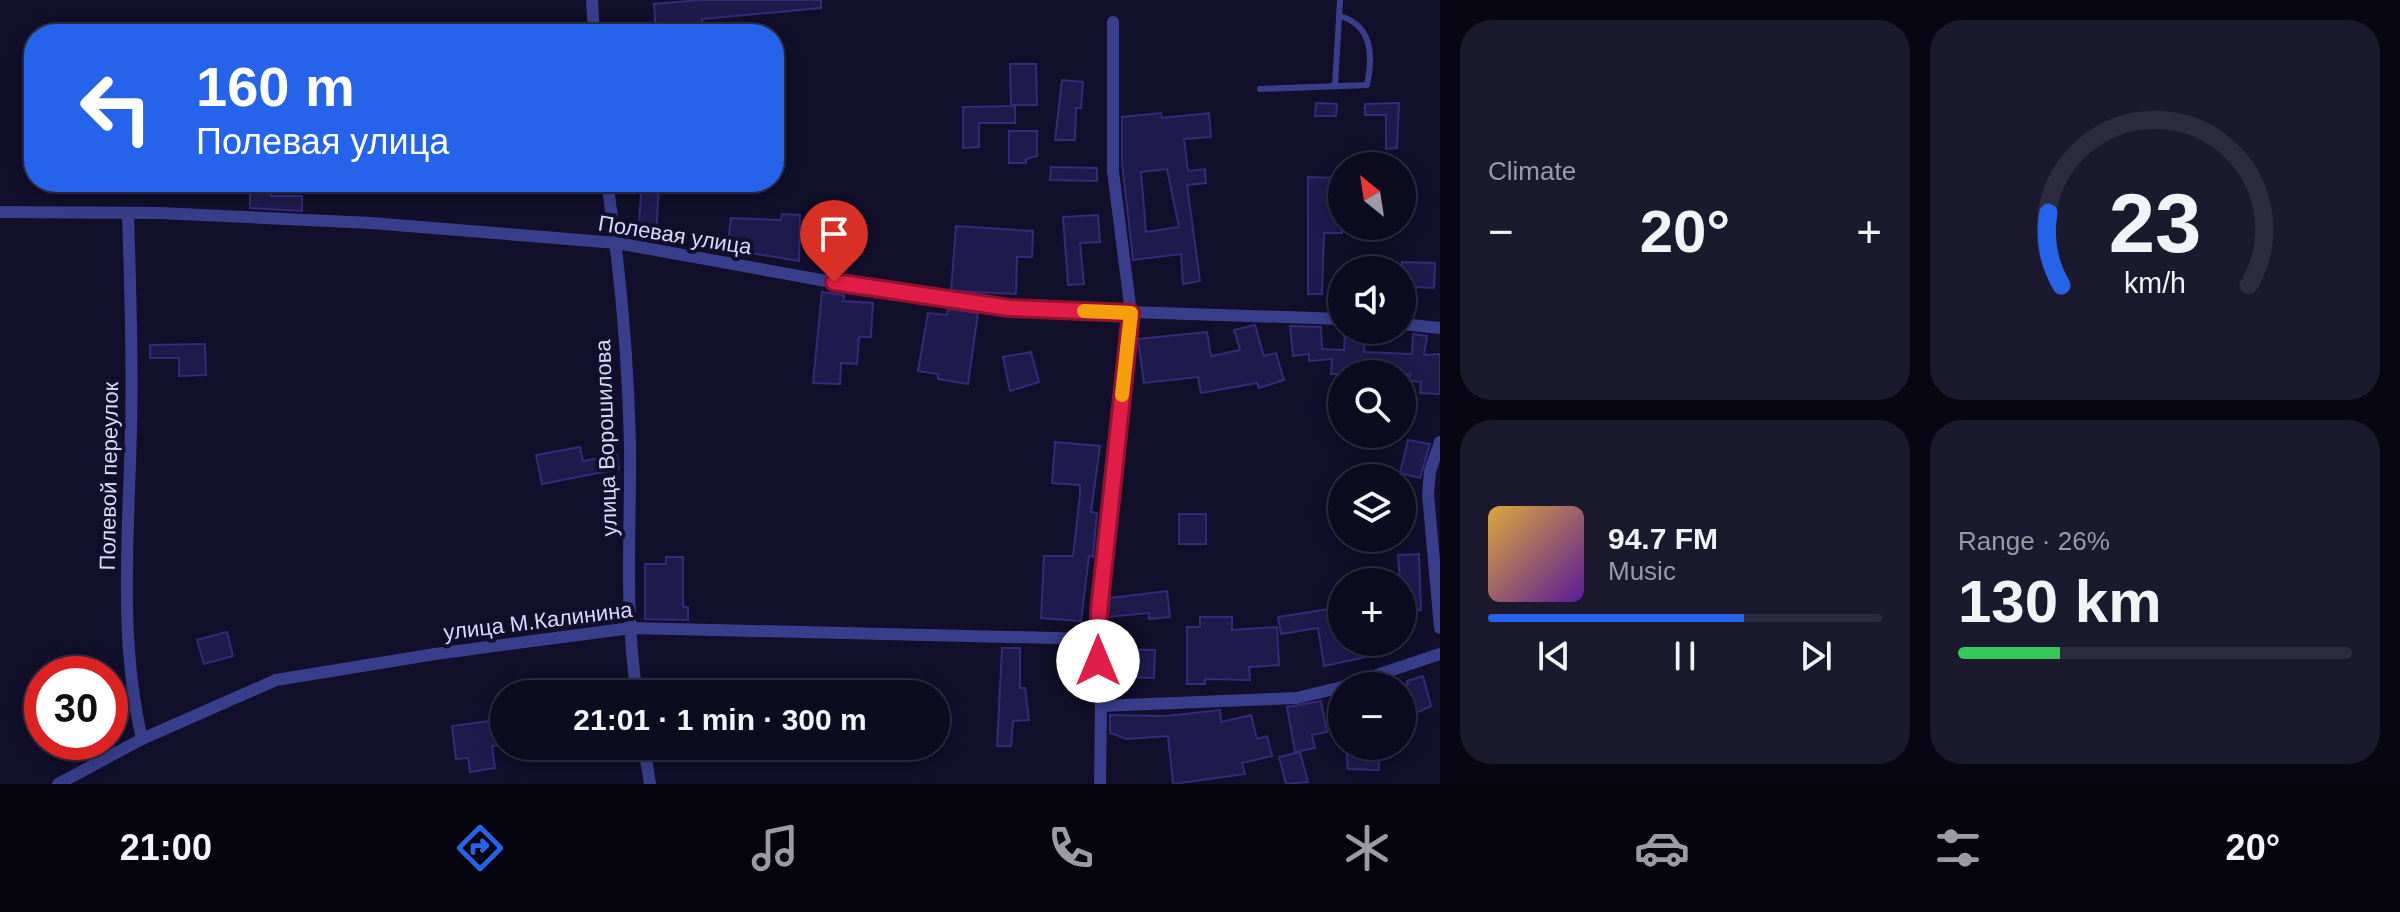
<!DOCTYPE html>
<html lang="en">
<head>
<meta charset="utf-8">
<style>
	:root { --surface:#0d0b20; --page:#1b192d; --text:#f1f3f6; --muted:#9a9ba5; --line:#2d2b3e; --accent:#2563eb }
	body { margin:0; font-family:Arial,sans-serif; background:var(--page); color:var(--text); height:100vh; display:flex; flex-direction:column; font-size:30px; white-space:nowrap }
	* { box-sizing:border-box; margin:0 }
	p { font-size:26px; color:var(--muted) }
	.icon { flex:none; width:44px; height:44px; fill:none; stroke:currentColor; stroke-width:2; stroke-linecap:round; stroke-linejoin:round }
	.map { position:relative; flex:1; overflow:hidden }
	.details { display:flex; flex-direction:column; gap:20px; padding:20px; background:#070612; width:960px }
	.details>* { flex:none }
	.hud { position:absolute; left:24px; top:24px; width:760px; height:168px; border-radius:32px; box-shadow:0 4px 20px #0003,0 0 0 2px var(--line); background:#2563eb; color:#fff; overflow:hidden }
	.needle { width:52px; rotate:330deg }
	.controls { position:absolute; left:1328px; top:152px; display:grid; gap:16px }
	.controls a { display:grid; place-items:center; width:88px; height:88px; border-radius:50%; background:var(--surface); box-shadow:0 4px 20px #0003,0 0 0 2px var(--line); font-size:40px }
	.speed { position:absolute; left:24px; top:656px; display:flex; gap:16px; font-size:40px; font-weight:700; text-align:center }
	.speed>* { display:grid; place-content:center; width:104px; height:104px; border-radius:50%; background:var(--surface); box-shadow:0 4px 20px #0003,0 0 0 2px var(--line); line-height:1 }
	.speed .limit { border:12px solid #d22; background:#fff; color:#111 }
	.pin { position:absolute; display:grid; place-items:center; width:68px; height:68px; color:#fff; margin:-82px -34px; border-radius:50% 50% 50% 0; rotate:-45deg; box-shadow:0 0 8px #0007 }
	.pin .icon { rotate:45deg }
	.me { position:absolute; width:88px; margin:-44px; rotate:0deg; stroke-linejoin:round; filter:drop-shadow(0 0 6px #0008) }
	.turn { display:flex; align-items:center; gap:28px; height:168px; padding:0 40px; font-size:36px }
	.turn .icon { width:104px; height:104px; stroke-width:2.5 }
	.turn b { display:block; font-size:56px; line-height:68px }
	.big { font-size:60px; font-weight:800; line-height:1.1 }
	.details .tile { flex:1; display:flex; flex-direction:column; justify-content:center; gap:12px; min-width:0; padding:0 28px; border-radius:32px; background:var(--page) }
	.details .dial { align-items:center; gap:0 }
	.dial svg { height:208px; overflow:visible; fill:none; stroke:var(--line); stroke-width:7; stroke-linecap:round; text-anchor:middle }
	.dial text { fill:var(--text); stroke:none }
	.song { display:flex; align-items:center; gap:24px }
	.cover { width:96px; height:96px; border-radius:12px; background:linear-gradient(135deg,hsl(40 70% 55%),hsl(270 70% 35%)) }
	.played { height:8px; border-radius:4px; background:linear-gradient(90deg,var(--accent) 65%,var(--line) 65%) }
	.keys { display:flex; justify-content:space-around; direction:ltr }
	.heat { display:flex; justify-content:space-between; align-items:center; font-size:44px; direction:ltr }
	.charge { height:12px; border-radius:6px; background:linear-gradient(90deg,#34c759 26%,var(--line) 0) }
	.details .tiles { flex:1; display:grid; gap:20px; grid-template-columns:repeat(2,1fr) }
	.trip { position:absolute; left:490px; top:680px; width:460px; height:80px; border-radius:40px; background:var(--surface); box-shadow:0 4px 20px #0003,0 0 0 2px var(--line); font-weight:800; line-height:80px; text-align:center }
	.tabs { display:flex; height:128px; justify-content:space-around; align-items:center; background:#05040d; color:var(--muted) }
	.tabs .icon { width:56px; height:56px }
	.tabs .selected { color:var(--accent) }
	.tabs b { font-size:36px; color:var(--text) }
	main { display:flex; flex:1; min-height:0 }
	.map>svg:first-child { display:block }
	.building { fill:#1f1a4c; stroke:#332b79; stroke-width:2; fill-rule:evenodd }
	.lines { fill:none; stroke-linecap:round; stroke-linejoin:round }
	.lane { stroke:#383e8b; stroke-width:6 }
	.street { stroke:#383e8b; stroke-width:12 }
	.route-casing { stroke:#92132f; stroke-width:20 }
	.route { stroke:#e11d48; stroke-width:14 }
	.slow { stroke:#f59e0b; stroke-width:14 }
	.labels { text-anchor:middle; dominant-baseline:central; stroke-width:8; stroke-linejoin:round; paint-order:stroke }
	.street-label { font-size:22px; fill:#d9d9ff; stroke:#110f2a }
</style>
</head>
<body>
<main>
<div class="map">
<svg width="1440" height="784" viewBox="0 0 1440 784">
	<rect width="100%" height="100%" fill="#110f2a"/>
	<g class="building">
		<polygon points="700,0 821,0 821,8 702,19 703,34 656,34 654,4"/>
		<polygon points="1010,64 1036,64 1037,105 1011,105"/>
		<polygon points="1062,80 1083,82 1081,108 1076,108 1075,140 1055,140"/>
		<polygon points="1316,103 1337,104 1336,116 1315,116"/>
		<polygon points="1399,103 1397,148 1386,149 1386,115 1365,115 1365,104"/>
		<polygon points="1015,106 1015,123 979,123 979,147 963,148 963,107"/>
		<path d="M1161,113l1,5 47,-5 2,24 -27,2 4,32 17,-2 1,14 -19,2 13,96 -17,3 -2,-30 -48,6 -2,-18 -9,-79v-46zM1167,169l12,58 -33,5 -5,-60z"/>
		<polygon points="1009,131 1037,131 1037,156 1026,159 1026,163 1009,163"/>
		<polygon points="1051,167 1097,168 1097,181 1050,180"/>
		<polygon points="1308,177 1338,178 1336,206 1342,206 1342,233 1324,233 1322,294 1308,294"/>
		<polygon points="250,182 272,182 271,196 302,196 302,211 250,208"/>
		<polygon points="642,182 659,182 656,241 623,235 622,222 639,222"/>
		<polygon points="782,214 800,215 799,261 727,249 731,218 781,220"/>
		<polygon points="1098,215 1100,242 1080,243 1084,284 1068,285 1063,217"/>
		<polygon points="956,226 1033,231 1032,257 1017,257 1016,294 951,291"/>
		<polygon points="1402,262 1435,263 1434,288 1416,287 1413,310 1402,310"/>
		<polygon points="822,292 844,295 843,301 873,303 871,337 859,337 857,364 841,363 840,384 813,383"/>
		<polygon points="948,309 978,313 968,384 938,379 938,374 918,371 928,313 947,315"/>
		<polygon points="1255,325 1264,356 1276,353 1284,380 1259,388 1257,383 1201,393 1198,377 1144,383 1138,339 1207,332 1211,356 1240,350 1234,330"/>
		<polygon points="1290,326 1321,327 1322,349 1344,350 1345,330 1365,330 1364,352 1412,354 1413,334 1427,336 1424,355 1440,354 1440,394 1420,393 1421,382 1409,381 1410,374 1331,374 1332,359 1309,361 1309,354 1293,356"/>
		<polygon points="205,344 206,375 179,376 179,358 150,358 150,345"/>
		<polygon points="1031,352 1039,382 1010,391 1003,357"/>
		<polygon points="1408,440 1430,444 1420,478 1400,473"/>
		<polygon points="1055,442 1100,446 1091,512 1097,513 1093,557 1089,556 1081,621 1041,618 1044,556 1073,556 1080,495 1080,485 1052,483"/>
		<polygon points="580,447 583,461 617,455 619,469 542,484 536,455"/>
		<rect x="1179" y="514" width="27" height="30"/>
		<polygon points="1419,554 1421,610 1402,611 1398,555"/>
		<polygon points="666,557 683,557 683,607 688,607 688,620 645,619 645,564 666,564"/>
		<polygon points="1167,591 1170,617 1149,619 1149,613 1108,617 1110,598"/>
		<polygon points="1335,608 1335,611 1342,610 1342,642 1368,642 1371,656 1324,666 1318,628 1281,634 1278,617"/>
		<polygon points="1200,617 1232,617 1232,630 1277,627 1279,665 1249,667 1250,680 1205,679 1205,684 1187,684 1187,627 1200,627"/>
		<polygon points="227,632 233,656 204,664 197,640"/>
		<polygon points="1002,648 1020,648 1020,688 1025,688 1029,720 1013,721 1011,746 997,746"/>
		<polygon points="1125,649 1155,650 1154,678 1124,677"/>
		<polygon points="1423,676 1431,706 1408,717 1402,687 1408,684 1407,681"/>
		<polygon points="1321,701 1327,732 1312,735 1315,748 1295,752 1287,707"/>
		<polygon points="1220,710 1221,722 1251,715 1257,739 1267,736 1272,756 1242,763 1245,774 1173,784 1168,736 1127,739 1110,733 1110,715 1166,716"/>
		<polygon points="504,719 504,745 492,746 495,768 470,772 468,758 456,759 452,726"/>
		<polygon points="1346,746 1378,746 1379,770 1348,769"/>
		<polygon points="1300,752 1308,782 1286,784 1279,757"/>
	</g>
	<g class="lines">
		<g class="lane">
			<polyline points="1335,86 1340,0"/>
			<path d="M1260,89l107,-4c6,-29 6,-59 -27,-69"/>
		</g>
		<g class="street">
			<polyline points="592,0 594,34"/>
			<path d="M607,182c13,86 21,175 23,262 1,83 -6,168 7,250"/>
			<polyline points="0,212 160,213 371,223 617,243 865,288 1009,308 1342,319"/>
			<path d="M128,213c2,71 5,143 3,214 -2,104 -13,210 11,312"/>
			<polyline points="1402,324 1440,328"/>
			<polyline points="1440,442 1430,471 1428,494 1440,628"/>
			<polyline points="1344,686 1440,654"/>
			<polyline points="1101,706 1297,698 1342,687"/>
			<polyline points="644,746 650,784"/>
			<polyline points="58,784 142,739 276,680 435,654 631,628 1096,639"/>
			<polyline points="1100,784 1101,706 1096,639 1131,313 1113,171 1113,22"/>
		</g>
	</g>
	<g class="lines">
		<defs>
			<polyline id="route" points="834,282 1009,308 1131,313 1099,611 1098,661"/>
		</defs>
		<use href="#route" class="route-casing"/>
		<use href="#route" class="route"/>
		<polyline class="slow" points="1084,311 1131,313 1122,395"/>
	</g>
	<g class="labels">
		<g class="street-label">
			<text transform="translate(675 235) rotate(9)">Полевая улица</text>
			<text transform="translate(606 438) rotate(-92)">улица Ворошилова</text>
			<text transform="translate(109 476) rotate(-89)">Полевой переулок</text>
			<text transform="translate(538 621) rotate(-7)">улица М.Калинина</text>
		</g>
	</g>
</svg>
<div class="controls">
<a><svg class="needle" viewBox="-14 -14 28 28"><path d="M0-13l5 13h-10z" fill="#e53935"/><path d="M0 13l5-13h-10z" fill="#9a9ba5"/></svg></a>
<a><svg class="icon" aria-label="sound" viewBox="0 0 24 24"><path d="M4 9h4l5-4v14l-5-4H4zM17 9q2 3 0 6"/></svg></a>
<a><svg class="icon" aria-label="search" viewBox="0 0 24 24"><circle cx="10" cy="10" r="6"/><path d="M15 15l6 6"/></svg></a>
<a><svg class="icon" aria-label="layers" viewBox="0 0 24 24"><path d="M12 4l9 5-9 5-9-5zM3 14l9 5 9-5"/></svg></a>
<a>+</a>
<a>−</a>
</div>
<div class="speed"><div class="limit">30</div></div>
<div class="pin" style="left:834px;top:282px;background:#d93025"><svg class="icon" aria-label="arrive" viewBox="0 0 24 24"><path d="M6 21V4h12l-3 4 3 4H6"/></svg></div>
<svg class="me" style="left:1098px;top:661px" viewBox="-20 -20 40 40"><circle r="19" fill="#fff"/><path d="M0-13L10 11 0 6-10 11z" fill="#e11d48"/></svg>
<div class="trip">21:01 · 1 min · 300 m</div>
<div class="hud">
<div class="turn"><svg class="icon" aria-label="left" viewBox="0 0 24 24"><path d="M17 20v-9H6M10 6l-5 5 5 5"/></svg><div><b>160 m</b>Полевая улица</div></div>
</div>
</div>
<section class="details">
<div class="tiles">
<div class="tile"><p>Climate</p>
<div class="heat"><a>−</a><b class="big">20°</b><a>+</a></div>
</div>
<div class="tile dial"><svg viewBox="0 0 100 80">
<path d="M14 69A42 42 0 1 1 86 69"/>
<path d="M14 69A42 42 0 0 1 9 41" stroke="#2563eb"/>
<text x="50" y="56" font-size="32" font-weight="700">23</text>
<text x="50" y="72" font-size="11">km/h</text>
</svg></div>
<div class="tile">
<div class="song"><i class="cover"></i><div><b>94.7 FM</b><p>Music</p></div></div>
<div class="played"></div>
<div class="keys"><svg class="icon" aria-label="previous" viewBox="0 0 24 24"><path d="M18 5L8 12l10 7zM5 5v14"/></svg><svg class="icon" aria-label="pause" viewBox="0 0 24 24"><path d="M8 5v14M16 5v14"/></svg><svg class="icon" aria-label="next" viewBox="0 0 24 24"><path d="M6 5l10 7-10 7zM19 5v14"/></svg></div>
</div>
<div class="tile"><p>Range · 26%</p><b class="big">130 km</b><div class="charge"></div></div>
</div>
</section>
</main>
<nav class="tabs">
<b>21:00</b>
<svg class="icon selected" aria-label="directions" viewBox="0 0 24 24"><path d="M12 3l9 9-9 9-9-9zM9 14v-3h6M13 9l2 2-2 2"/></svg>
<svg class="icon" aria-label="music" viewBox="0 0 24 24"><path d="M9 18V5l10-2v13"/><circle cx="6" cy="18" r="3"/><circle cx="16" cy="16" r="3"/></svg>
<svg class="icon" aria-label="phone" viewBox="0 0 24 24"><path d="M5 4h4l2 5-3 2q2 4 5 5l2-3 5 2v4C11 20 4 13 5 4z"/></svg>
<svg class="icon" aria-label="climate" viewBox="0 0 24 24"><path d="M12 3v18M4 7l16 10M4 17L20 7"/></svg>
<svg class="icon" aria-label="car" viewBox="0 0 24 24"><path d="M5 17H2v-5l4-1 3-4h7l3 4 3 1v5h-3M9 17h6M6 11h13"/><circle cx="7" cy="17" r="2"/><circle cx="17" cy="17" r="2"/></svg>
<svg class="icon" aria-label="filters" viewBox="0 0 24 24"><path d="M4 7h16M4 17h16"/><circle cx="9" cy="7" r="2"/><circle cx="15" cy="17" r="2"/></svg>
<b>20°</b>
</nav>
</body>
</html>
